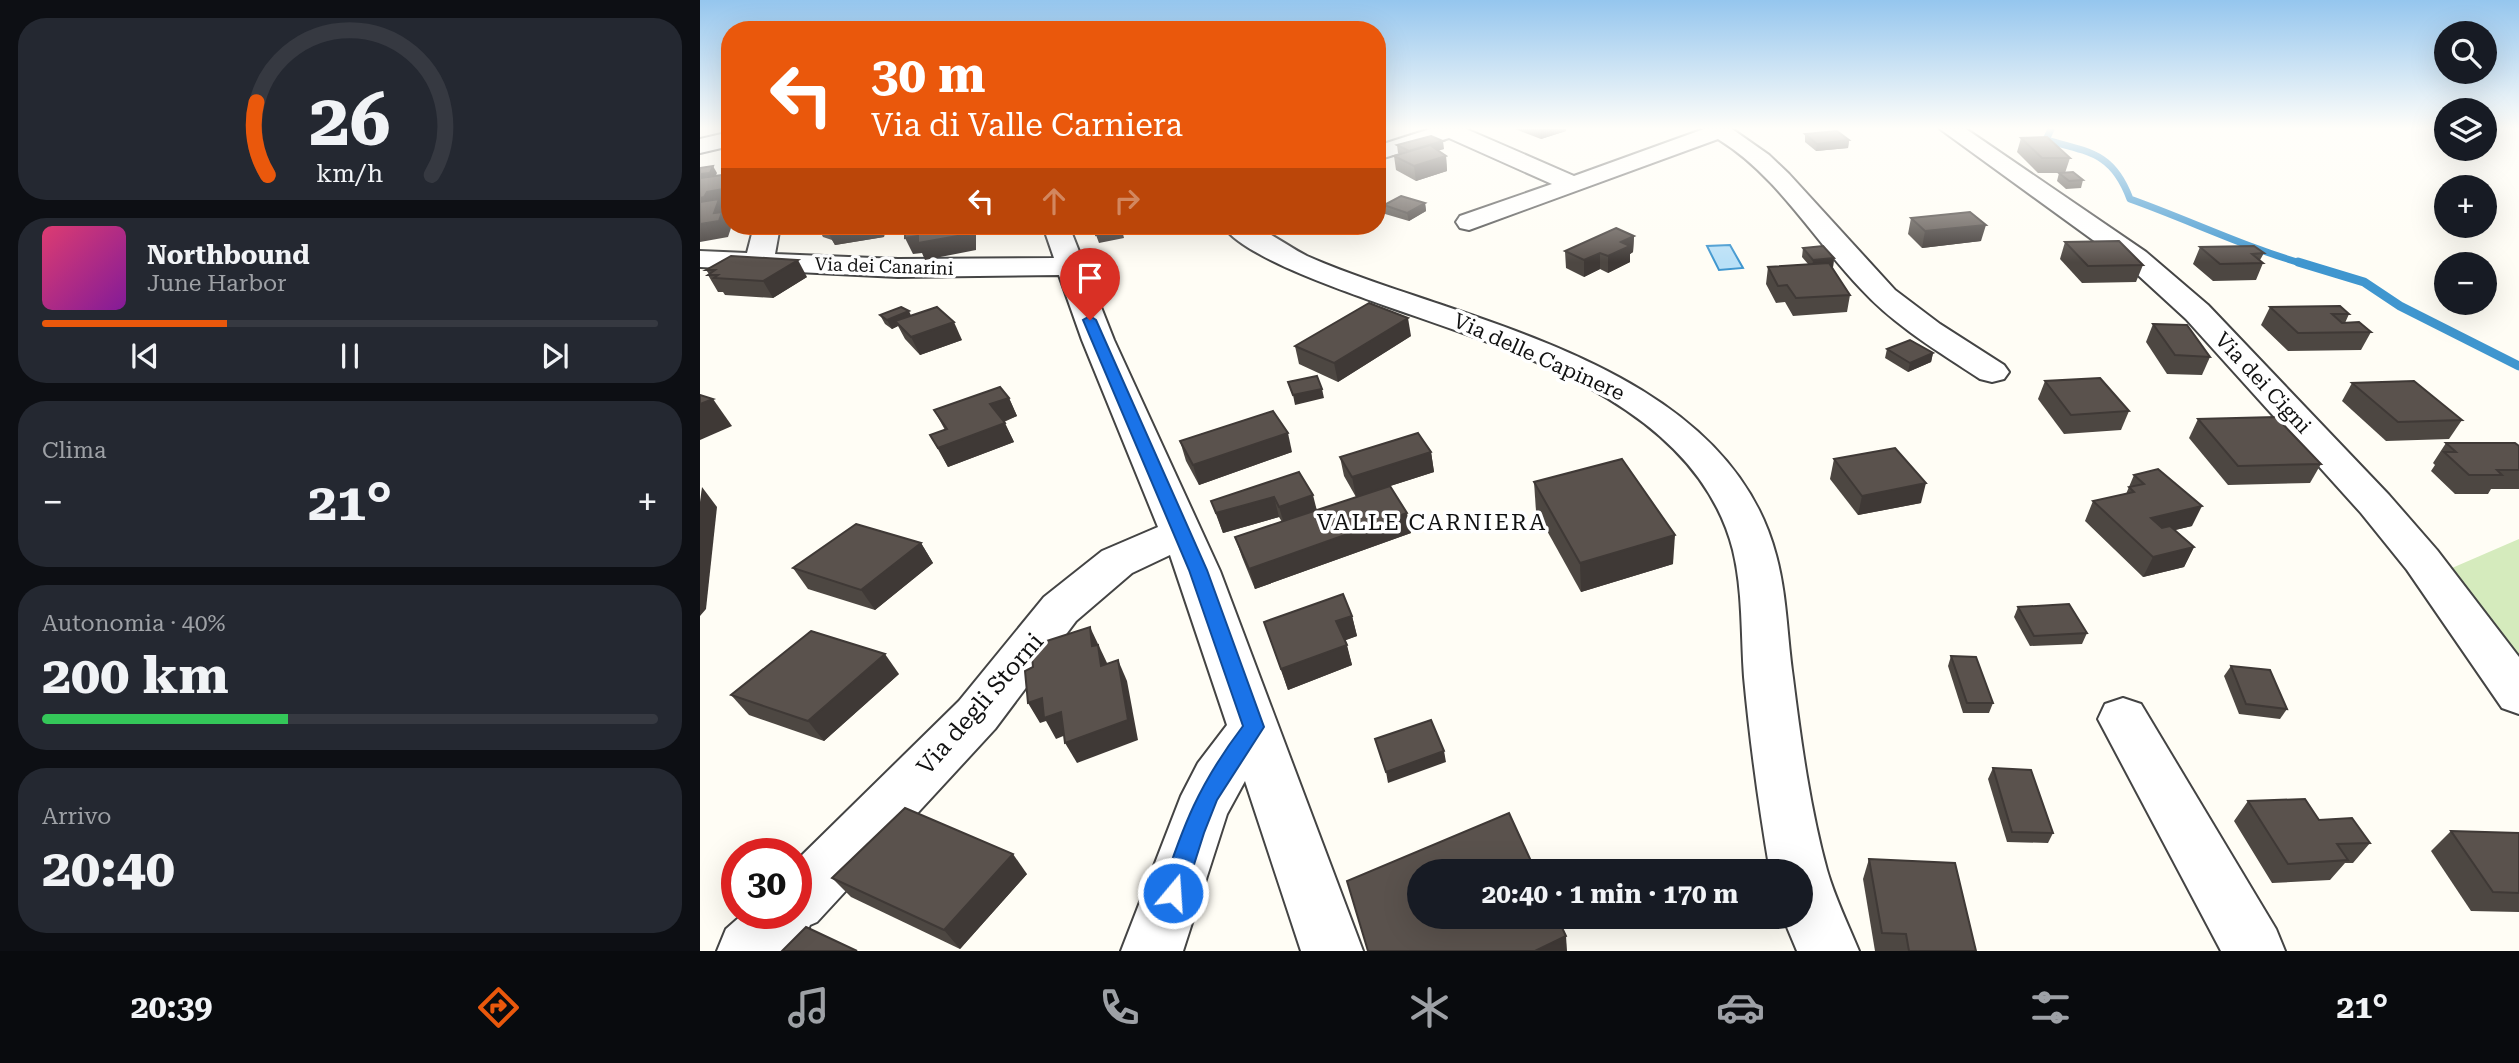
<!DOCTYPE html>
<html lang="it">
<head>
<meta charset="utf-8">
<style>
	:root { --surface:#171b24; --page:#242831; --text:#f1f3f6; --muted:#9ea1a6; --line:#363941; --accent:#ea580c }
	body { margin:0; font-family:"Roboto Serif",serif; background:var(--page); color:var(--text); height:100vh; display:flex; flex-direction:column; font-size:26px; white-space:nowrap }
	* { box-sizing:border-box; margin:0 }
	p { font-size:23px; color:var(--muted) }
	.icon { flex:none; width:38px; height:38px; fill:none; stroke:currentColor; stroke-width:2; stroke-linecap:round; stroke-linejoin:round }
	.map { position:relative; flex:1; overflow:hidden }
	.sheet { display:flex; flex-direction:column; gap:18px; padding:18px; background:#0d0f14; width:700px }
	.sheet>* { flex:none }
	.banner { position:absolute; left:21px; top:21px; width:665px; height:214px; border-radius:28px; box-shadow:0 7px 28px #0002; background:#ea580c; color:#fff; overflow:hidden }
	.controls { position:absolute; left:1734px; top:21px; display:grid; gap:14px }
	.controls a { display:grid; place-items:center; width:63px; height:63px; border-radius:50%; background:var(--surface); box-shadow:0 7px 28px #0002; font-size:35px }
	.speed { position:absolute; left:21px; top:838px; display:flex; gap:14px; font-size:35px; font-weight:700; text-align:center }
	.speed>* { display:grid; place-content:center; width:91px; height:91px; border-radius:50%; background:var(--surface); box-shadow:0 7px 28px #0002; line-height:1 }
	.speed .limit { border:10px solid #d22; background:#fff; color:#111 }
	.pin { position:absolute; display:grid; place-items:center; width:60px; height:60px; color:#fff; margin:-72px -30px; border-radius:50% 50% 50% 0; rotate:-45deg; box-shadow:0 0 7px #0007 }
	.pin .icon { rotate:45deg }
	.me { position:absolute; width:77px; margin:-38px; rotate:18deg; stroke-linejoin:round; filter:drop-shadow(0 0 5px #0008) }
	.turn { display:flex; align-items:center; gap:24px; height:147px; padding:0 35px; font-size:32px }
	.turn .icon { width:91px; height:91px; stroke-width:2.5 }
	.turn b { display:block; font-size:49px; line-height:60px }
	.lanes { display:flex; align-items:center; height:66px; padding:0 35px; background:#0003; justify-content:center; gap:35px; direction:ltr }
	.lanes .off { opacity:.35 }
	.big { font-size:52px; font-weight:700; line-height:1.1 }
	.sheet .card { flex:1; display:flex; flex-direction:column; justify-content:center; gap:10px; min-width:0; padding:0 24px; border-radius:28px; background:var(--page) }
	.sheet .dial { align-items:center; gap:0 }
	.dial svg { height:182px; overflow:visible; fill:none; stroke:var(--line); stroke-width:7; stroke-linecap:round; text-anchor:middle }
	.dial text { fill:var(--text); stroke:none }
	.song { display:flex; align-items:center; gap:21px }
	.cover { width:84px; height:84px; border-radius:10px; background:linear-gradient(135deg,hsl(340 70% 55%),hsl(290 70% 35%)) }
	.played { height:7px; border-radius:4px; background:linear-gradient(90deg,var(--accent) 30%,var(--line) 30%) }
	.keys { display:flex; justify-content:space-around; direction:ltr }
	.heat { display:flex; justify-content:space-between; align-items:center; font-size:38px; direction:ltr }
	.charge { height:10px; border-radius:5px; background:linear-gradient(90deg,#34c759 40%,var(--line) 0) }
	.trip { position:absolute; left:707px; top:859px; width:406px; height:70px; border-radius:35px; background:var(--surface); box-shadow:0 7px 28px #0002; font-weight:700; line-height:70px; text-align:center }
	.menu { display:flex; height:112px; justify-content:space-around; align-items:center; background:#090b0e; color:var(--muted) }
	.menu .icon { width:49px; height:49px }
	.menu .on { color:var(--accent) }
	.menu b { font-size:32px; color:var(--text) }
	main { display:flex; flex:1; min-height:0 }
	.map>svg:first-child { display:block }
	.green { fill:#d5ebbd }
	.water { fill:#b9e0f7; stroke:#3f96cf; stroke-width:2 }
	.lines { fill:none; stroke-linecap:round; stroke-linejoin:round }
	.stream-far1 { stroke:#3f96cf; stroke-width:7 }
	.stream { stroke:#3f96cf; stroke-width:9 }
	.minor-casing { stroke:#444; stroke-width:4 }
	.minor { fill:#fff; fill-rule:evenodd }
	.wall { fill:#4d4742 }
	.shaded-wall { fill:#3f3936 }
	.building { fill:#5a524d; stroke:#3f3936; stroke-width:2 }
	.route { fill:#1a73e8; stroke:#114b97; stroke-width:2 }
	.labels { text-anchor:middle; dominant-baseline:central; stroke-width:7; stroke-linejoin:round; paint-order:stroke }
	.far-street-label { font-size:18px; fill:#111; stroke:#fff }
	.street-label { font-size:21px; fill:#111; stroke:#fff }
	.neighbourhood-label { font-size:23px; letter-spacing:2px; fill:#111; stroke:#fff }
	.near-street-label { font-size:24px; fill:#111; stroke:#fff }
</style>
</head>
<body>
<main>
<section class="sheet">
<div class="card dial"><svg viewBox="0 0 100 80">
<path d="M14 69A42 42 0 1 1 86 69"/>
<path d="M14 69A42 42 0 0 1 9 37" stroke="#ea580c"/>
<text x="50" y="56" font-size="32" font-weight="700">26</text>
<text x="50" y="72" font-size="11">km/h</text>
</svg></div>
<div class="card">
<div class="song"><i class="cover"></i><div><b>Northbound</b><p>June Harbor</p></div></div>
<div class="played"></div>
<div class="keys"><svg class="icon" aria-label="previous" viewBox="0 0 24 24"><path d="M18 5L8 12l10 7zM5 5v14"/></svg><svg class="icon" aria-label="pause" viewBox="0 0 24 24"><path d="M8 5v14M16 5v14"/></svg><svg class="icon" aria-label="next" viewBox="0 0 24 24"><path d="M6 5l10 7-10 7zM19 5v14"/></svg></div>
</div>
<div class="card"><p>Clima</p>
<div class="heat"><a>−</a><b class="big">21°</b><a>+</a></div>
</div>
<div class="card"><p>Autonomia · 40%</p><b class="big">200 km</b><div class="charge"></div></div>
<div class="card"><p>Arrivo</p><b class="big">20:40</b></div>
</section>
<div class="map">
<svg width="1819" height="951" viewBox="0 0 1819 951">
	<rect width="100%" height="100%" fill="#fffdf5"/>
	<polygon class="green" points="1819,539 1819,663 1752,568"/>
	<polygon class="water" points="1030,245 1043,268 1019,270 1007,246"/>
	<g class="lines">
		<path class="stream-far1" d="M1351,129l-5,11c44,12 67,13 84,59 59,21 114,48 174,65"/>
		<polyline class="stream" points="1598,262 1664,282 1700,306 1819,366"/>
		<defs>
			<g id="minor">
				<path d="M730,129h36l108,47 130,-47h28l37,26 20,19 106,116 45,34 64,41 5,7 -5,7 -12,3 -12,-3c-41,-27 -85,-53 -119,-90 -48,-50 -83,-113 -143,-150l-249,91 -9,-2 -4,-6 4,-6 92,-32 -103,-46 -72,22v-14z"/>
				<polygon points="1240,129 1266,129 1446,252 1508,305 1689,495 1737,550 1819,657 1819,714 1802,708 1707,570 1661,513 1486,319 1426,264"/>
				<polygon points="30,132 30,146 0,153 0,139"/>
				<polygon points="54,226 80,226 75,254 198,259 354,258 343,226 369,226 414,340 520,571 663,951 601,951 545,781 527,814 483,951 421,951 481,796 498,763 527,725 470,555 432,573 376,621 295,729 117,922 110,925 106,934 90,951 17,951 26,929 43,914 96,914 96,861 259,701 344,597 402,551 458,527 382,340 359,275 198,277 0,267 0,251 47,253"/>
				<path d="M523,226c9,0 23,-3 32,1 18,7 34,20 52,29 43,19 88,33 132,48 130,44 298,102 337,251 11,40 11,82 17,123 8,64 17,130 34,192 8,28 21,54 32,81h-62l-13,-31 -1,-3h18v-45h-31c-11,-65 -20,-130 -26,-195 -3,-42 -1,-86 -11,-127 -38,-148 -223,-200 -350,-245 -38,-14 -138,-47 -160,-79z"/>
				<polygon points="1423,698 1441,704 1576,929 1585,951 1521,951 1398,719 1405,704"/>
			</g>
		</defs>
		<use href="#minor" class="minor-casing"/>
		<use href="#minor" class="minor"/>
	</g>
	<g class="wall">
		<polygon points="815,129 866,129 866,131 841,139"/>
		<polygon points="1105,134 1149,140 1148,148 1116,151 1105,142"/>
		<polygon points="1321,138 1370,158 1365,173 1383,180 1381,188 1366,189 1357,181 1359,173 1362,173 1338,173 1317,152"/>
		<polygon points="697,145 744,149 738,150 746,156 747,171 716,181 696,170 694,156 700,154 698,153"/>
		<polygon points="725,203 726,211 709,221 685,214 684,205"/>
		<polygon points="1211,218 1281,241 1222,248 1208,234"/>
		<polygon points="117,226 186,226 184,237 135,245 132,240 123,237"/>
		<polygon points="934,236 933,252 930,254 930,262 908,273 900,269 884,277 866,268 865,251"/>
		<polygon points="1365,242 1443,265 1436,282 1382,283 1360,259"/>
		<polygon points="1500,247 1564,253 1560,260 1563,263 1556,280 1513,281 1493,264"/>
		<polygon points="1103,248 1134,258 1133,267 1132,267 1150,295 1147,312 1093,316 1085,302 1076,303 1066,284 1068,267 1108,264 1102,257"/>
		<polygon points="6,270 107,277 73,298 25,295 23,292 18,292 8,275 9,274"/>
		<polygon points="1570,307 1649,314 1645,323 1671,332 1661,350 1588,351 1561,325"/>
		<polygon points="180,315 211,316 262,340 220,355 205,339 198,326 192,329 185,324"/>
		<polygon points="1453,324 1510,357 1502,375 1467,374 1446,342"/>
		<polygon points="711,336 638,382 599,364 595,346"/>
		<polygon points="1187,349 1233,353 1231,362 1208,372 1185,358"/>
		<polygon points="1345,381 1429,411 1421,430 1364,434 1338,399"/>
		<polygon points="1652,383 1762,420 1749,439 1686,441 1642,401"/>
		<polygon points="309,398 317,416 304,422 314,442 248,467 230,435 245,430 234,410"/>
		<polygon points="1498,419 1621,464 1610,483 1528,485 1489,438"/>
		<polygon points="480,441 592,452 499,485 486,461"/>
		<polygon points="1746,443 1819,446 1819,489 1791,489 1788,494 1755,494 1731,471 1735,465 1733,463"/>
		<polygon points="731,452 734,472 690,486 711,533 555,589 542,557 535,537 582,522 579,517 523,533 511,501 599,472 617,510 656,497 644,476 640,457"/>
		<polygon points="1134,459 1221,503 1158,515 1130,479"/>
		<polygon points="1434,475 1492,526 1475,530 1494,547 1484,567 1443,577 1385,521 1393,501 1426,494"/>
		<polygon points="834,482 973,564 881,592 836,511"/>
		<polygon points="221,543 233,563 175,610 108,589 93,568"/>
		<polygon points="1318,607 1387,633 1382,644 1330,646 1314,617"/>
		<polygon points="652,616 657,636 645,640 652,665 588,690 564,622"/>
		<polygon points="1251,656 1293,703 1289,713 1263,713 1248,666"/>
		<polygon points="1531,666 1587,709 1580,719 1539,714 1524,676"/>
		<polygon points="199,674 124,741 49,715 31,695"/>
		<polygon points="1293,768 1353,833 1348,843 1307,842 1288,779"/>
		<polygon points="1548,801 1619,820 1670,843 1653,863 1645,863 1630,880 1572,883 1534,821"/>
		<polygon points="1751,831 1819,833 1819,912 1771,911 1731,851"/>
		<polygon points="1169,859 1276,951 1175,951 1163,879"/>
		<polygon points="327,874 260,949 151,897 132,878"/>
	</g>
	<g class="shaded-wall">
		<polygon points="677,129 684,129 686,137 677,140"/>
		<polygon points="840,129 866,129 866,131 841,139"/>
		<polygon points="1149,140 1148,148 1116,151 1117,144"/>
		<polygon points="743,141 744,149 710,159 709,151"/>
		<polygon points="746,156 747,171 716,181 714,166"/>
		<polygon points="13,166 17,173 14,180 0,183 0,174"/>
		<polygon points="30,186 30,205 23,206 28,215 27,220 31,228 28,237 0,242 0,198 7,192"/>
		<polygon points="725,203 726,211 709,221 707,213"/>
		<polygon points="1286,225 1281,241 1222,248 1225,231"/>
		<polygon points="147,226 186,226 184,237 135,245 126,229"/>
		<polygon points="269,226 272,226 276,235 276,250 225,260 222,253 213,254 205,238"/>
		<polygon points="422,230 424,238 399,243 396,235"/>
		<polygon points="934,236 933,252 930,254 930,262 908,273 908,256 921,242"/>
		<polygon points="900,253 900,269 884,277 884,260"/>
		<polygon points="1134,258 1133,267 1112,269 1113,260"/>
		<polygon points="98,260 107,277 73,298 63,281"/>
		<polygon points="209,311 213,320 195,321 198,326 192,329 187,320"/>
		<polygon points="708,318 711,336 638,382 634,363"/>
		<polygon points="254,322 262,340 220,355 211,337"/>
		<polygon points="1233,353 1231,362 1208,372 1210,363"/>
		<polygon points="622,389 624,398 595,405 593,395"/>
		<polygon points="309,398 317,416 299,423 290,404"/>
		<polygon points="13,399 32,426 0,440 0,404"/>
		<polygon points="305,423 314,442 248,467 238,448"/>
		<polygon points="588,433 592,452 499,485 493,465"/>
		<polygon points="731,452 734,472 656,497 652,477"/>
		<polygon points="1226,483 1221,503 1158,515 1162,496"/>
		<polygon points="2,487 17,507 6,609 0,616 0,502"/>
		<polygon points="613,495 618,515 585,527 579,507"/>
		<polygon points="574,497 579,517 523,533 516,513"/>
		<polygon points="1502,506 1492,526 1442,538 1451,518"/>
		<polygon points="707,513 711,533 555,589 549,569"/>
		<polygon points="975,535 973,564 881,592 880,563"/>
		<polygon points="221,543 233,563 175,610 161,590"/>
		<polygon points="1494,547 1484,567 1443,577 1453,557"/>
		<polygon points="652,616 657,636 641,642 636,621"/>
		<polygon points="390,627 408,665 411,686 392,646"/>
		<polygon points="647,645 652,665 588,690 581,669"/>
		<polygon points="185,654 199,674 124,741 108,721"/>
		<polygon points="418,660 427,681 438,740 377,763 365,743"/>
		<polygon points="342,698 361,712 373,732 356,739 346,721 340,723 328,703"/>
		<polygon points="744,751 746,762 688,783 686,772"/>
		<polygon points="313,854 327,874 260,949 244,930"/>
		<polygon points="866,936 867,951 835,951"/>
	</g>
	<g class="building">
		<polygon points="1137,131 1149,140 1117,144 1105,134"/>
		<polygon points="731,136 743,141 709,151 697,145"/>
		<polygon points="1347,137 1370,158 1342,158 1321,138"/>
		<polygon points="730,145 746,156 714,166 694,156"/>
		<polygon points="13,166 10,173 0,174 0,168"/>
		<polygon points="1373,172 1383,180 1369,181 1359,173"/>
		<polygon points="30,174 29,188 7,192 4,197 0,198 0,178"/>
		<polygon points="701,196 725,203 707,213 684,205"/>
		<polygon points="19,199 14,213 22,212 19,221 0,224 0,202"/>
		<polygon points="1270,212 1286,225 1225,231 1211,218"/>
		<polygon points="127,226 147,226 126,229"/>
		<polygon points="229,226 269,226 269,234 218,243 218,236 205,238 205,230"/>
		<polygon points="394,226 420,226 422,230 396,235"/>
		<polygon points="916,228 934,236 921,242 930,246 908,256 900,253 884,260 865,251"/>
		<polygon points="1419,241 1443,265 1388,266 1365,242"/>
		<polygon points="1123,246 1134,258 1113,260 1103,248"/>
		<polygon points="1554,246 1564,253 1552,254 1563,263 1520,264 1500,247"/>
		<polygon points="31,256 98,260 63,281 14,278 18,275 8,275 15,270 6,270"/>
		<polygon points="1129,263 1150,295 1096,298 1087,285 1078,286 1068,267"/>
		<polygon points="669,303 708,318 634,363 595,346"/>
		<polygon points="1640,306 1649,314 1632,314 1642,323 1659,322 1671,332 1598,333 1570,307"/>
		<polygon points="201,307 209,311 187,320 180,315"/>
		<polygon points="237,307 254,322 211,337 195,321"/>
		<polygon points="1453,324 1487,325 1510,357 1475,355"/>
		<polygon points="1210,340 1233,353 1210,363 1187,349"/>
		<polygon points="617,376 622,389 593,395 588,382"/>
		<polygon points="1400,378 1429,411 1371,415 1345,381"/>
		<polygon points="1714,381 1762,420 1698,422 1652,383"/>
		<polygon points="300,387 309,398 290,404 305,423 238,448 230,435 247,429 234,410"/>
		<polygon points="0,395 13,399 0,404"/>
		<polygon points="573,411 588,433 493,465 480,441"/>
		<polygon points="1576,417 1621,464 1538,466 1498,419"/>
		<polygon points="718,433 731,452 652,477 640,457"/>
		<polygon points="1746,443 1815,443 1819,446 1819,470 1797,470 1802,475 1769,475 1744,452 1756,452"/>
		<polygon points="1195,448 1226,483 1162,496 1134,459"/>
		<polygon points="922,459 975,535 880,563 834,482"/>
		<polygon points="1458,469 1502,506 1451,518 1462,528 1470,526 1494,547 1453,557 1393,501 1434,492 1429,487 1444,484 1434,475"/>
		<polygon points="599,472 613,495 579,507 574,497 516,513 511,501"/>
		<polygon points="690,486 707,513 549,569 535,537"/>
		<polygon points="156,524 221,543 161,590 93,568"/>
		<polygon points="643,594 652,616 636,621 647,645 581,669 564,622"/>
		<polygon points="1369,604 1387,633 1334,636 1318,607"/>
		<polygon points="390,627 392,646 398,645 401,666 418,660 428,720 365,743 361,712 344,718 342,698 328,703 325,671 333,667 331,646"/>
		<polygon points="111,631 185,654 108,721 31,695"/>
		<polygon points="1251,656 1276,657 1293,703 1267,703"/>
		<polygon points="1531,666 1570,670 1587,709 1546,704"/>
		<polygon points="731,720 744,751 686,772 675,739"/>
		<polygon points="1293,768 1331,770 1353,833 1312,832"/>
		<polygon points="1605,799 1619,820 1652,818 1670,843 1637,844 1648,860 1588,864 1548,801"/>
		<polygon points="205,808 313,854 244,930 132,878"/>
		<polygon points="809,813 836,872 719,872 719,917 857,917 866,936 835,951 668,951 647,881"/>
		<polygon points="1751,831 1819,833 1819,893 1793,892"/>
		<polygon points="1169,859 1255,863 1276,951 1209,951 1206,934 1182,933"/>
		<polygon points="106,927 157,951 82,951"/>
	</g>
	<linearGradient id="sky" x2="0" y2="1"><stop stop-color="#95c6ee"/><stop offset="0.49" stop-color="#fffefa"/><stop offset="1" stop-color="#fffefa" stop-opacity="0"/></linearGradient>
	<rect width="1819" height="262" fill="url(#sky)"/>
	<path class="route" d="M390,316l6,4 111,250 57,157 -47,73 -13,33 -19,60 -3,9 -9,3 -8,-3 -4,-9c22,-68 38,-109 82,-167l-54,-156 -106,-250z"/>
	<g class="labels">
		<g class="far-street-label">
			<text transform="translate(184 266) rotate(2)">Via dei Canarini</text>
		</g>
		<g class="street-label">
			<text transform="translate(839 357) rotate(24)">Via delle Capinere</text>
			<text transform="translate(1563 383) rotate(47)">Via dei Cigni</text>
		</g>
		<g class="neighbourhood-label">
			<text x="732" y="522">VALLE CARNIERA</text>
		</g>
		<g class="near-street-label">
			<text transform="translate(280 704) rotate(-49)">Via degli Storni</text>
		</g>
	</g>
</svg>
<div class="controls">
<a><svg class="icon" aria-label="search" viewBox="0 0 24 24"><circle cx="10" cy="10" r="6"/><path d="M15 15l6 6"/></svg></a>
<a><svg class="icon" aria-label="layers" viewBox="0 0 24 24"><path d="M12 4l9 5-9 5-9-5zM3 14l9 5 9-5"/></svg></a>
<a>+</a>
<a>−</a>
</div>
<div class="speed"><div class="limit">30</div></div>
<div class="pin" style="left:390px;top:320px;background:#d93025"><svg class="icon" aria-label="arrive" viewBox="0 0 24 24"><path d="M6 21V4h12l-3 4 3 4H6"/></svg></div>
<svg class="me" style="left:473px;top:893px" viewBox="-20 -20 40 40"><circle r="17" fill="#1a73e8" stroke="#fff" stroke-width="3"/><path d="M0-11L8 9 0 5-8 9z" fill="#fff"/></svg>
<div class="trip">20:40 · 1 min · 170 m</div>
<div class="banner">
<div class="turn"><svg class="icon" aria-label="left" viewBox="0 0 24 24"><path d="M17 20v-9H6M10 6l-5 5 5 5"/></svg><div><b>30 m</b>Via di Valle Carniera</div></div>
<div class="lanes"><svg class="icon" aria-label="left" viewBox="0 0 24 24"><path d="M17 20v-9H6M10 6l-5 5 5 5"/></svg><svg class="icon off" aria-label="ahead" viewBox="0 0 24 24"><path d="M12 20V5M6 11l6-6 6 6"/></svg><svg class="icon off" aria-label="right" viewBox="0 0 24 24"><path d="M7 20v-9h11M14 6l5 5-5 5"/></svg></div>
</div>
</div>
</main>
<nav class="menu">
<b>20:39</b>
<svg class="icon on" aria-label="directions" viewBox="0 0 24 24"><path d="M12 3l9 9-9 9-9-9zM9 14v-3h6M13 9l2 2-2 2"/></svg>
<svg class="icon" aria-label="music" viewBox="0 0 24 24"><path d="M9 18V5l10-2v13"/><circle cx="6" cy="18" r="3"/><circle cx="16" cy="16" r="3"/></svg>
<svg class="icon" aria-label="phone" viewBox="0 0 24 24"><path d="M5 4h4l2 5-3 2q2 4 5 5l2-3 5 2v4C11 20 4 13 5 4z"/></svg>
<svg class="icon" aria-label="climate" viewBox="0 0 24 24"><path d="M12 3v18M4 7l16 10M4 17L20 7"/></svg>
<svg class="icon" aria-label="car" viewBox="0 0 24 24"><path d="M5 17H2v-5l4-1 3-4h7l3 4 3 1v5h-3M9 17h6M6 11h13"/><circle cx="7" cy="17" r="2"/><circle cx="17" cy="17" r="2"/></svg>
<svg class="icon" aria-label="filters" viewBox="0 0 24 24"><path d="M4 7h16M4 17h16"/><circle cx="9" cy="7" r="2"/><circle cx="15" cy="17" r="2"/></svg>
<b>21°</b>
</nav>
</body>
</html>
